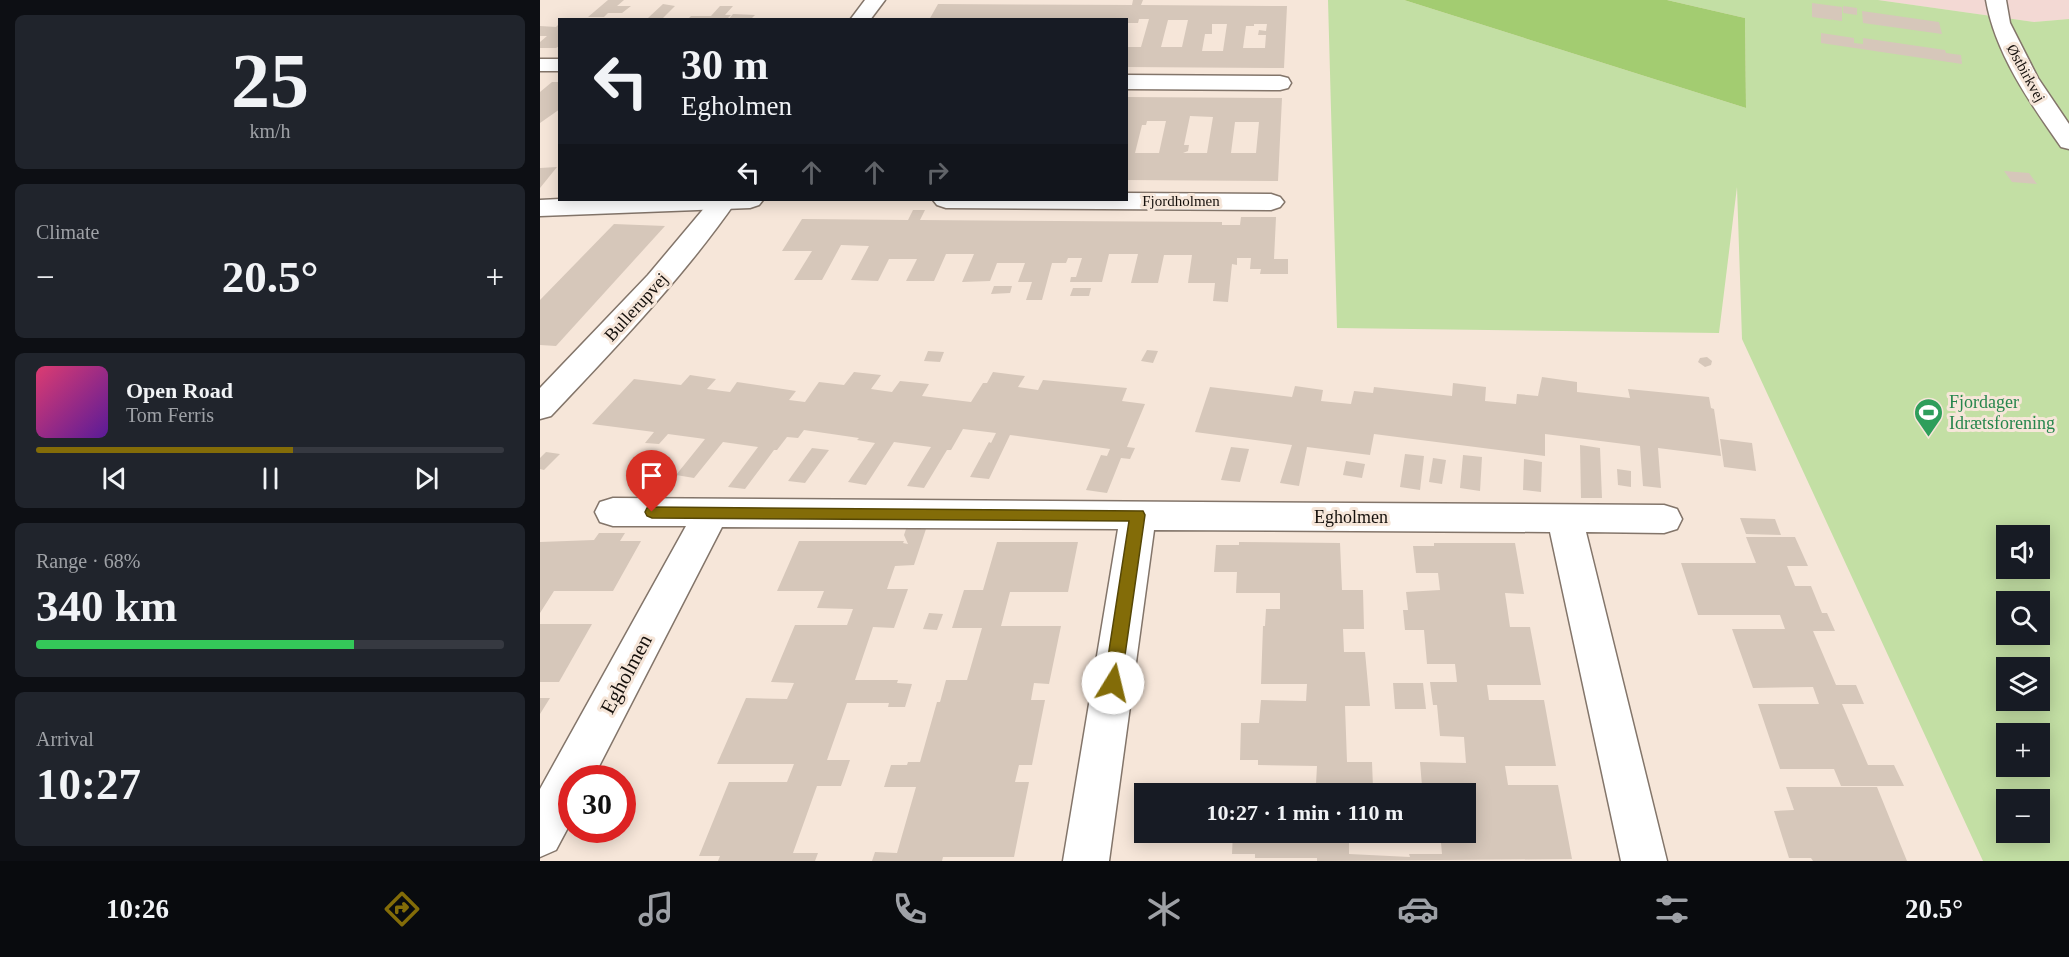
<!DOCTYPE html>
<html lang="en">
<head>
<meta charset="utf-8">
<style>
	:root { --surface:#171b24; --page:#20242c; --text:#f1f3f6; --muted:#9ea1a6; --line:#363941; --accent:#836c08 }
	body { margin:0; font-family:Georgia,serif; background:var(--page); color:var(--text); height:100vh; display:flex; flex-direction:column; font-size:22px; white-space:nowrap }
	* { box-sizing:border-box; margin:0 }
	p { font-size:20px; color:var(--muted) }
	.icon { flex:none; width:33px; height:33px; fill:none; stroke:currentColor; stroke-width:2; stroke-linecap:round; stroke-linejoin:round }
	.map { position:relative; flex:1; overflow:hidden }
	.side { display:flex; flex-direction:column; gap:15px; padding:15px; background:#0d0f14; width:540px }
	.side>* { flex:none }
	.banner { position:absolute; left:18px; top:18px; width:570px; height:183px; border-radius:0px; box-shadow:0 3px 15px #0003; background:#171b24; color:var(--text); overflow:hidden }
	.controls { position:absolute; left:1456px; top:525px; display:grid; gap:12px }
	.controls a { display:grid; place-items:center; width:54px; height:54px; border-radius:0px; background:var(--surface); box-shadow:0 3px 15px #0003; font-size:30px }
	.speed { position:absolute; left:18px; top:765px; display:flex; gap:12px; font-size:30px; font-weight:700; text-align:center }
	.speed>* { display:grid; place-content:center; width:78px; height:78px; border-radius:50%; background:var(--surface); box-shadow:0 3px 15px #0003; line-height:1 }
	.speed .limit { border:9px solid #d22; background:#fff; color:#111 }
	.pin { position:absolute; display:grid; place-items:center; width:51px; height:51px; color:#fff; margin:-62px -26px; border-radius:50% 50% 50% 0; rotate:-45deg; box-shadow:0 0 6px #0007 }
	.pin .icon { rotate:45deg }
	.me { position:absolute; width:66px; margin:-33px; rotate:9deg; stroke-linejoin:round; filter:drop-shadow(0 0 4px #0008) }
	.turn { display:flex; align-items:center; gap:21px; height:126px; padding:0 24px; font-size:27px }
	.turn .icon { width:78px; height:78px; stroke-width:2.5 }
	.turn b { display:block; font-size:42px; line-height:51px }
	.lanes { display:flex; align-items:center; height:57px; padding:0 24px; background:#0003; justify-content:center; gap:30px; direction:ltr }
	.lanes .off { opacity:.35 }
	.big { font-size:45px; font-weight:600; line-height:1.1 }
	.side .widget { flex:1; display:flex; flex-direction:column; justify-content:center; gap:9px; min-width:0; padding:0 21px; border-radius:9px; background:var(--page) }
	.side .dial { align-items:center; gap:0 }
	.dial b { font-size:78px; line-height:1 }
	.song { display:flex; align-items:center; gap:18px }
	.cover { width:72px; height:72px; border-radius:9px; background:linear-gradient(135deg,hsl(340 70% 55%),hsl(270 70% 35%)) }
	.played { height:6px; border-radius:3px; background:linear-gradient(90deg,var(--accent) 55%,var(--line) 55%) }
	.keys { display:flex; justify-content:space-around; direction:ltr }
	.heat { display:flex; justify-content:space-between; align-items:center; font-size:33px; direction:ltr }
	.charge { height:9px; border-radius:4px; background:linear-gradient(90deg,#34c759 68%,var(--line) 0) }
	.trip { position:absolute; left:594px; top:783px; width:342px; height:60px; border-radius:0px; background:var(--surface); box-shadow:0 3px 15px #0003; font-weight:600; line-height:60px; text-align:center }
	.tab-bar { display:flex; height:96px; justify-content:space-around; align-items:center; background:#090b0e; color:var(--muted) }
	.tab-bar .icon { width:42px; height:42px }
	.tab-bar .on { color:var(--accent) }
	.tab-bar b { font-size:27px; color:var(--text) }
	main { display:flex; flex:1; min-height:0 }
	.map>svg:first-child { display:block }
	.industrial { fill:#f3d9d4 }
	.green { fill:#c3dfa4; fill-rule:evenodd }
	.forest { fill:#a3cc71 }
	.building { fill:#d6c7ba; fill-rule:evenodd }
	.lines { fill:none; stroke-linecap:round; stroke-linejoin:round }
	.minor-casing { stroke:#83756a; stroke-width:3 }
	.tertiary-casing { stroke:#83756a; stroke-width:3 }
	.minor { fill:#fff; fill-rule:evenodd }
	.tertiary { fill:#fff; fill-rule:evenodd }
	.route { fill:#836c08; stroke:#554605; stroke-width:1.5 }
	.labels { text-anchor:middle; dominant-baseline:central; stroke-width:6; stroke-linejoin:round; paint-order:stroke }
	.far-street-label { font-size:15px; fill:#15100c; stroke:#f6e6d9 }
	.street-label { font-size:18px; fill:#15100c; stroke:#f6e6d9 }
	.leisure-label { font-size:18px; fill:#27864d; stroke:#f6e6d9; text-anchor:start }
	.near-street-label { font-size:21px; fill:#15100c; stroke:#f6e6d9 }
</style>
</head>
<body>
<main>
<section class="side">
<div class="widget dial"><b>25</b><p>km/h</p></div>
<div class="widget"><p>Climate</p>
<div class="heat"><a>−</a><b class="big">20.5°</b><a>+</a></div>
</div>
<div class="widget">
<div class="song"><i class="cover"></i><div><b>Open Road</b><p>Tom Ferris</p></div></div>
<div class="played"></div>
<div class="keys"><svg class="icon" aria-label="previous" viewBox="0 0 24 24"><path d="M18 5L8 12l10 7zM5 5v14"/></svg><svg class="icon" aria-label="pause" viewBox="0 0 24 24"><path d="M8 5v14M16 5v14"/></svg><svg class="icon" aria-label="next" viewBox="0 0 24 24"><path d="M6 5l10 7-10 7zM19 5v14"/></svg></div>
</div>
<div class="widget"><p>Range · 68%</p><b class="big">340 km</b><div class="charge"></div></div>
<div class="widget"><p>Arrival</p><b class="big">10:27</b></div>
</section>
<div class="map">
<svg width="1529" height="861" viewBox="0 0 1529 861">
	<rect width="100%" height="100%" fill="#f6e6d9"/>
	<polygon class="industrial" points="1338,0 1529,0 1529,19 1494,22"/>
	<path class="green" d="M788,0h76l342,108 -1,-90 -78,-18h211l156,22 35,-3v842h-86l-241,-522 -5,-152 -18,146 -382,-5zM1467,536h33v32h-33zM1467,602h33v32h-33zM1467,668h33v32h-33zM1467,734h33v32h-33zM1467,800h33v32h-33z"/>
	<polygon class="forest" points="864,0 1127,0 1205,18 1206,108"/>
	<g class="building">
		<polygon points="68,0 84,0 77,6 91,6 82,13 68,13 64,17 48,17"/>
		<path d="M593,0h10l-2,5 146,1 -3,62 -158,-1v-20h15l8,-28h-10l-1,4h-12v-3h-197l9,-16 194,1zM628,20h20l-6,27h-21zM672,24h15l-4,27h-21l3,-17h7zM714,24h13l-1,7 -7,-1 -1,5h8l-1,13h-22l3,-22h8z"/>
		<polygon points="1272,3 1302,7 1302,21 1272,17"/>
		<polygon points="123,4 135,6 121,20 108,18"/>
		<polygon points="180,6 193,6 185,15 191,15 186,20 147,20 151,16 171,16"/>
		<polygon points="1303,6 1317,8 1317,15 1303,13"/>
		<polygon points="1322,11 1399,22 1402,34 1323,23"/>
		<polygon points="193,14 215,15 210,20 188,20"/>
		<polygon points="20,23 20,46 16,48 0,48 0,42 7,36 0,36 0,26 16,27"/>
		<polygon points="1281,33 1314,38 1314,43 1323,44 1323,38 1405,50 1406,53 1421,55 1422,64 1281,43"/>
		<polygon points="12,82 20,82 20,109 0,123 0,92"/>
		<path d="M586,97l156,1 -4,83 -152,-1zM650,116l23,1 -6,36h-24l5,-2 1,-6h-5zM607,121h19l-7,32h-24l7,-28h4zM695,122h24l-3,31h-25z"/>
		<polygon points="17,167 0,188 0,168"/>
		<polygon points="1464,171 1489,173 1497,184 1472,182"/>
		<polygon points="373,210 385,210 380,220 682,222 682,225 700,225 701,217 736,217 734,259 748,259 748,274 720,274 721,269 710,269 711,258 697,258 697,265 692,264 688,302 673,301 675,283 648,283 652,255 624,255 618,283 591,283 598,254 569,254 562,282 530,282 531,277 536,277 542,258 528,258 526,263 512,263 502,300 486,300 492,282 478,282 485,263 457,263 450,281 422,282 434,254 406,254 394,281 366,281 377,259 349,259 338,281 311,280 329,246 301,245 282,280 254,280 272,251 242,251 262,219 368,220"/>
		<polygon points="74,224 125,226 16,346 0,345 0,300"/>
		<polygon points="454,286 472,286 470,293 451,294"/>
		<polygon points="533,288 551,288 549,296 530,296"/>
		<polygon points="607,350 618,351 613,363 601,361"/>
		<polygon points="388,351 404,352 400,362 384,361"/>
		<polygon points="1167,357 1172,361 1171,365 1165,367 1158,362 1160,358"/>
		<polygon points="314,372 341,375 331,389 352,392 360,381 389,384 382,396 431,402 443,383 447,383 453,372 485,376 478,387 498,390 503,380 587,388 582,401 605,404 587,447 595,448 590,459 581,458 567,493 546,490 561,455 567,456 570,449 470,435 449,479 430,477 449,442 451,443 456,433 423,429 411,450 407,450 384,488 367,486 391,447 354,442 326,485 308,482 335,443 317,440 319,438 264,430 258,438 247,437 237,450 234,450 205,489 188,487 218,447 183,442 154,478 136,475 165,439 128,434 119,444 105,443 114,432 52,424 94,379 141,385 150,375 176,379 167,389 190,392 197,382 256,391 249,400 265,402 279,382 304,385"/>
		<polygon points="1002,377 1037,382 1037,392 1090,398 1088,389 1169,397 1171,408 1174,409 1181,456 1118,448 1121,488 1103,486 1100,446 1005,434 1005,456 834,434 830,455 767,447 759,486 740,483 752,445 655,432 670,387 752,397 755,386 783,390 781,401 811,404 814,391 833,393 834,387 912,396 913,383 946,387 945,401 976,404 977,394 998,396"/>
		<polygon points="1180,439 1212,443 1216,471 1184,467"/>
		<polygon points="1040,445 1060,448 1062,498 1041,498"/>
		<polygon points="691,447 709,449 700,482 681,480"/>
		<polygon points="272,448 289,450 265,483 248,481"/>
		<polygon points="6,452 20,454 4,470 0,469 0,458"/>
		<polygon points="865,454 884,456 880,490 860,487"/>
		<polygon points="923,455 942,457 940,491 920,488"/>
		<polygon points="893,458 906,460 902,484 889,482"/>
		<polygon points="984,459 1002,462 1001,492 983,490"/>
		<polygon points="806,461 825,464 822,478 803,475"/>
		<polygon points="1077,469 1091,471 1091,487 1078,485"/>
		<polygon points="1200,518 1235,519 1241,535 1206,534"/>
		<polygon points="366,529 386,529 374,565 355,566 347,589 368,589 354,628 333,627 315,680 358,680 357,683 372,684 365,707 348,707 349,703 307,703 287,760 310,760 301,786 277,786 253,853 278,853 275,861 178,861 180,856 159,856 189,782 247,782 254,764 177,764 206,698 247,699 254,683 231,682 255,625 307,625 313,609 277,608 284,591 237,591 259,541 364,541 363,543 368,544 364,535"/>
		<polygon points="59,533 85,533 80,541 101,541 73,591 14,591 0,613 0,542 54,540"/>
		<polygon points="1206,537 1255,537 1268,566 1247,566 1255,586 1271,586 1282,613 1287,613 1295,631 1273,631 1296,685 1316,685 1324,704 1302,704 1328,765 1354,765 1364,786 1301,786 1294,769 1240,769 1218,704 1279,704 1273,687 1213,688 1192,629 1245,629 1240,615 1158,615 1141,563 1216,563"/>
		<polygon points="457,542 538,542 528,592 470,592 461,626 521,626 509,684 494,683 491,700 505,700 492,765 479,765 475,782 489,782 474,857 403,857 402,861 332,861 335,852 357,853 376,787 344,787 351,765 367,765 368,762 380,762 397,702 400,702 406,680 427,680 442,628 412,628 424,590 443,590"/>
		<polygon points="699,542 800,543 802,590 823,590 824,629 803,629 804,652 825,652 830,706 805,706 807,762 832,762 833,788 807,788 807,794 717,794 718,784 776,784 777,766 718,765 718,760 700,760 701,723 719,723 721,700 766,701 767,684 721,684 723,626 725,626 726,609 740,609 740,593 696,593 697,572 674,572 676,545 699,545"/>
		<polygon points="894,543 975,543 984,594 965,593 970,627 990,627 1001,685 947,685 949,700 1004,700 1016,766 965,766 968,785 1018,785 1032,859 777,861 777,858 715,858 715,854 692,854 693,832 809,832 809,854 870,857 869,854 902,854 900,832 926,832 926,794 897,794 896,787 882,786 880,762 926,763 924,737 900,736 897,705 893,705 890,682 917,682 915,664 887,664 884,630 865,630 863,610 868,610 866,592 900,590 898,573 876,573 873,546 894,546"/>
		<polygon points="389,613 403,614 397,630 383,629"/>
		<polygon points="0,624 52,624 19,682 0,682"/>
		<polygon points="853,683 883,683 886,709 855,709"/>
		<polygon points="0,698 10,698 0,714"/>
		<polygon points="1246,787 1337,787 1367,861 1273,861 1271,858 1249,858 1234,811 1254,810"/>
	</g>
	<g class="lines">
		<defs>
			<g id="minor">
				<path d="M1446,0h20l4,23 28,55 31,46v25l-8,-2c-31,-44 -66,-94 -75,-147z"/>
				<rect x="0" y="59" width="20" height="12"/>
				<polygon points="586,75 740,76 748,78 751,83 748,88 740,90 586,89"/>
				<polygon points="586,193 731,194 740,197 744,202 740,207 731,210 406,208 397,205 393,200 586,200"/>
				<polygon points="0,200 20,199 223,200 219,205 210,208 0,216"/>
				<polygon points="73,498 1124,505 1137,509 1142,519 1137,529 1124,533 1046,532 1127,861 1081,861 1010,532 614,530 569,861 523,861 578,529 182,527 53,778 32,778 32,820 16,850 0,857 0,789 146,526 73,526 60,522 55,512 60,502"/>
			</g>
			<g id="tertiary">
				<polygon points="325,0 345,0 330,20 310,20"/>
				<path d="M171,200h26c-54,78 -121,147 -186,216l-11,3v-31l108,-113z"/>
			</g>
		</defs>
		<use href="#minor" class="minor-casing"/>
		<use href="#tertiary" class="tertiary-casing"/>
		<use href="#minor" class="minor"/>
		<use href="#tertiary" class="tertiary"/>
	</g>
	<polygon class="route" points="112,507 603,511 605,515 581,683 579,689 573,691 567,689 564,683 589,521 112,518 107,516 105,512 107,508"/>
	<defs>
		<symbol id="stadium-pin" viewBox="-11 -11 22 30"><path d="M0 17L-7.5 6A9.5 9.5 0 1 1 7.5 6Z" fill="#2e9e5b" stroke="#f6e6d9"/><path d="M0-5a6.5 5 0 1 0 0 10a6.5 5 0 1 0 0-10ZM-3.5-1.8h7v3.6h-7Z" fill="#fff"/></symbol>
	</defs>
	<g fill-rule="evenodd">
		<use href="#stadium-pin" x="1372" y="396" width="33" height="45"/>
	</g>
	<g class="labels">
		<g class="far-street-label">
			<text transform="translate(1486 73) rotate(61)">Østbirkvej</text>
			<text x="641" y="201">Fjordholmen</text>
		</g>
		<g class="street-label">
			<text transform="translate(96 307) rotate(-48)">Bullerupvej</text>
			<text x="811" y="517">Egholmen</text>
		</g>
		<g class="leisure-label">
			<text x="1409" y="402">Fjordager<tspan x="1409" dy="21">Idrætsforening</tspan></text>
		</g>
		<g class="near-street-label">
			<text transform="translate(86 674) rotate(-62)">Egholmen</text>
		</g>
	</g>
</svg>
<div class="controls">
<a><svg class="icon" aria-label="sound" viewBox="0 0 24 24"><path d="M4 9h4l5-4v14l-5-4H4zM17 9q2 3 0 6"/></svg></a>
<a><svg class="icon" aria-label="search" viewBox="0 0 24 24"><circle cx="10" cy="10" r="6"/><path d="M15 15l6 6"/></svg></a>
<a><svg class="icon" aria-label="layers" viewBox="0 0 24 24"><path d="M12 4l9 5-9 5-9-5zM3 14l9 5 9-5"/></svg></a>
<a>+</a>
<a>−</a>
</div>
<div class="speed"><div class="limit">30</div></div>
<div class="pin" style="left:112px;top:512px;background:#d93025"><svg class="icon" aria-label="arrive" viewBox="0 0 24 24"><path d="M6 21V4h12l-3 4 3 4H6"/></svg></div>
<svg class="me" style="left:573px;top:683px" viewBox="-20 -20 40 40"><circle r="19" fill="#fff"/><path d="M0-13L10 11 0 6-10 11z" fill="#836c08"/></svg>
<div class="trip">10:27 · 1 min · 110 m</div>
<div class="banner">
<div class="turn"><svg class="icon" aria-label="left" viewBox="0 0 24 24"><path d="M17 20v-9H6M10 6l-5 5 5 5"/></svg><div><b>30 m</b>Egholmen</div></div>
<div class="lanes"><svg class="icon" aria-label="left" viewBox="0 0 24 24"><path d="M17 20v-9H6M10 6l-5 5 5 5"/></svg><svg class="icon off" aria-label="ahead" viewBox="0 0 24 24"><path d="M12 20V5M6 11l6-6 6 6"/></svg><svg class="icon off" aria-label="ahead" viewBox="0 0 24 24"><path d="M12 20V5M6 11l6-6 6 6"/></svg><svg class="icon off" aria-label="right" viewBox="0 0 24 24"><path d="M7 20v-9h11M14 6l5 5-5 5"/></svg></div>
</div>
</div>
</main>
<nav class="tab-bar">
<b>10:26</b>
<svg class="icon on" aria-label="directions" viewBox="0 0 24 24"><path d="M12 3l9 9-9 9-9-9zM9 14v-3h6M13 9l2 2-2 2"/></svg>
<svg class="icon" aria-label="music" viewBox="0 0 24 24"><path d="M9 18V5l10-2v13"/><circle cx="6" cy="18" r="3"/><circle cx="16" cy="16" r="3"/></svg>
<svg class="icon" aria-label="phone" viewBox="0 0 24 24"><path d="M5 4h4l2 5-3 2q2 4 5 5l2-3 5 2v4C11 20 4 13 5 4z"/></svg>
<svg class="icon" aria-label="climate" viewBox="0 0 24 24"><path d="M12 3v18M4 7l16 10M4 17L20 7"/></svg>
<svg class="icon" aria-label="car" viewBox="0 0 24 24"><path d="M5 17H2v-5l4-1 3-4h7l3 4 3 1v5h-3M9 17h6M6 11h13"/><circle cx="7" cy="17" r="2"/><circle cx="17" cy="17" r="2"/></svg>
<svg class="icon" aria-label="filters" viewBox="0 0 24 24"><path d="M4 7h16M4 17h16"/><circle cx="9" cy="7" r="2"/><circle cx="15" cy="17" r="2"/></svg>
<b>20.5°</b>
</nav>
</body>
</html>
